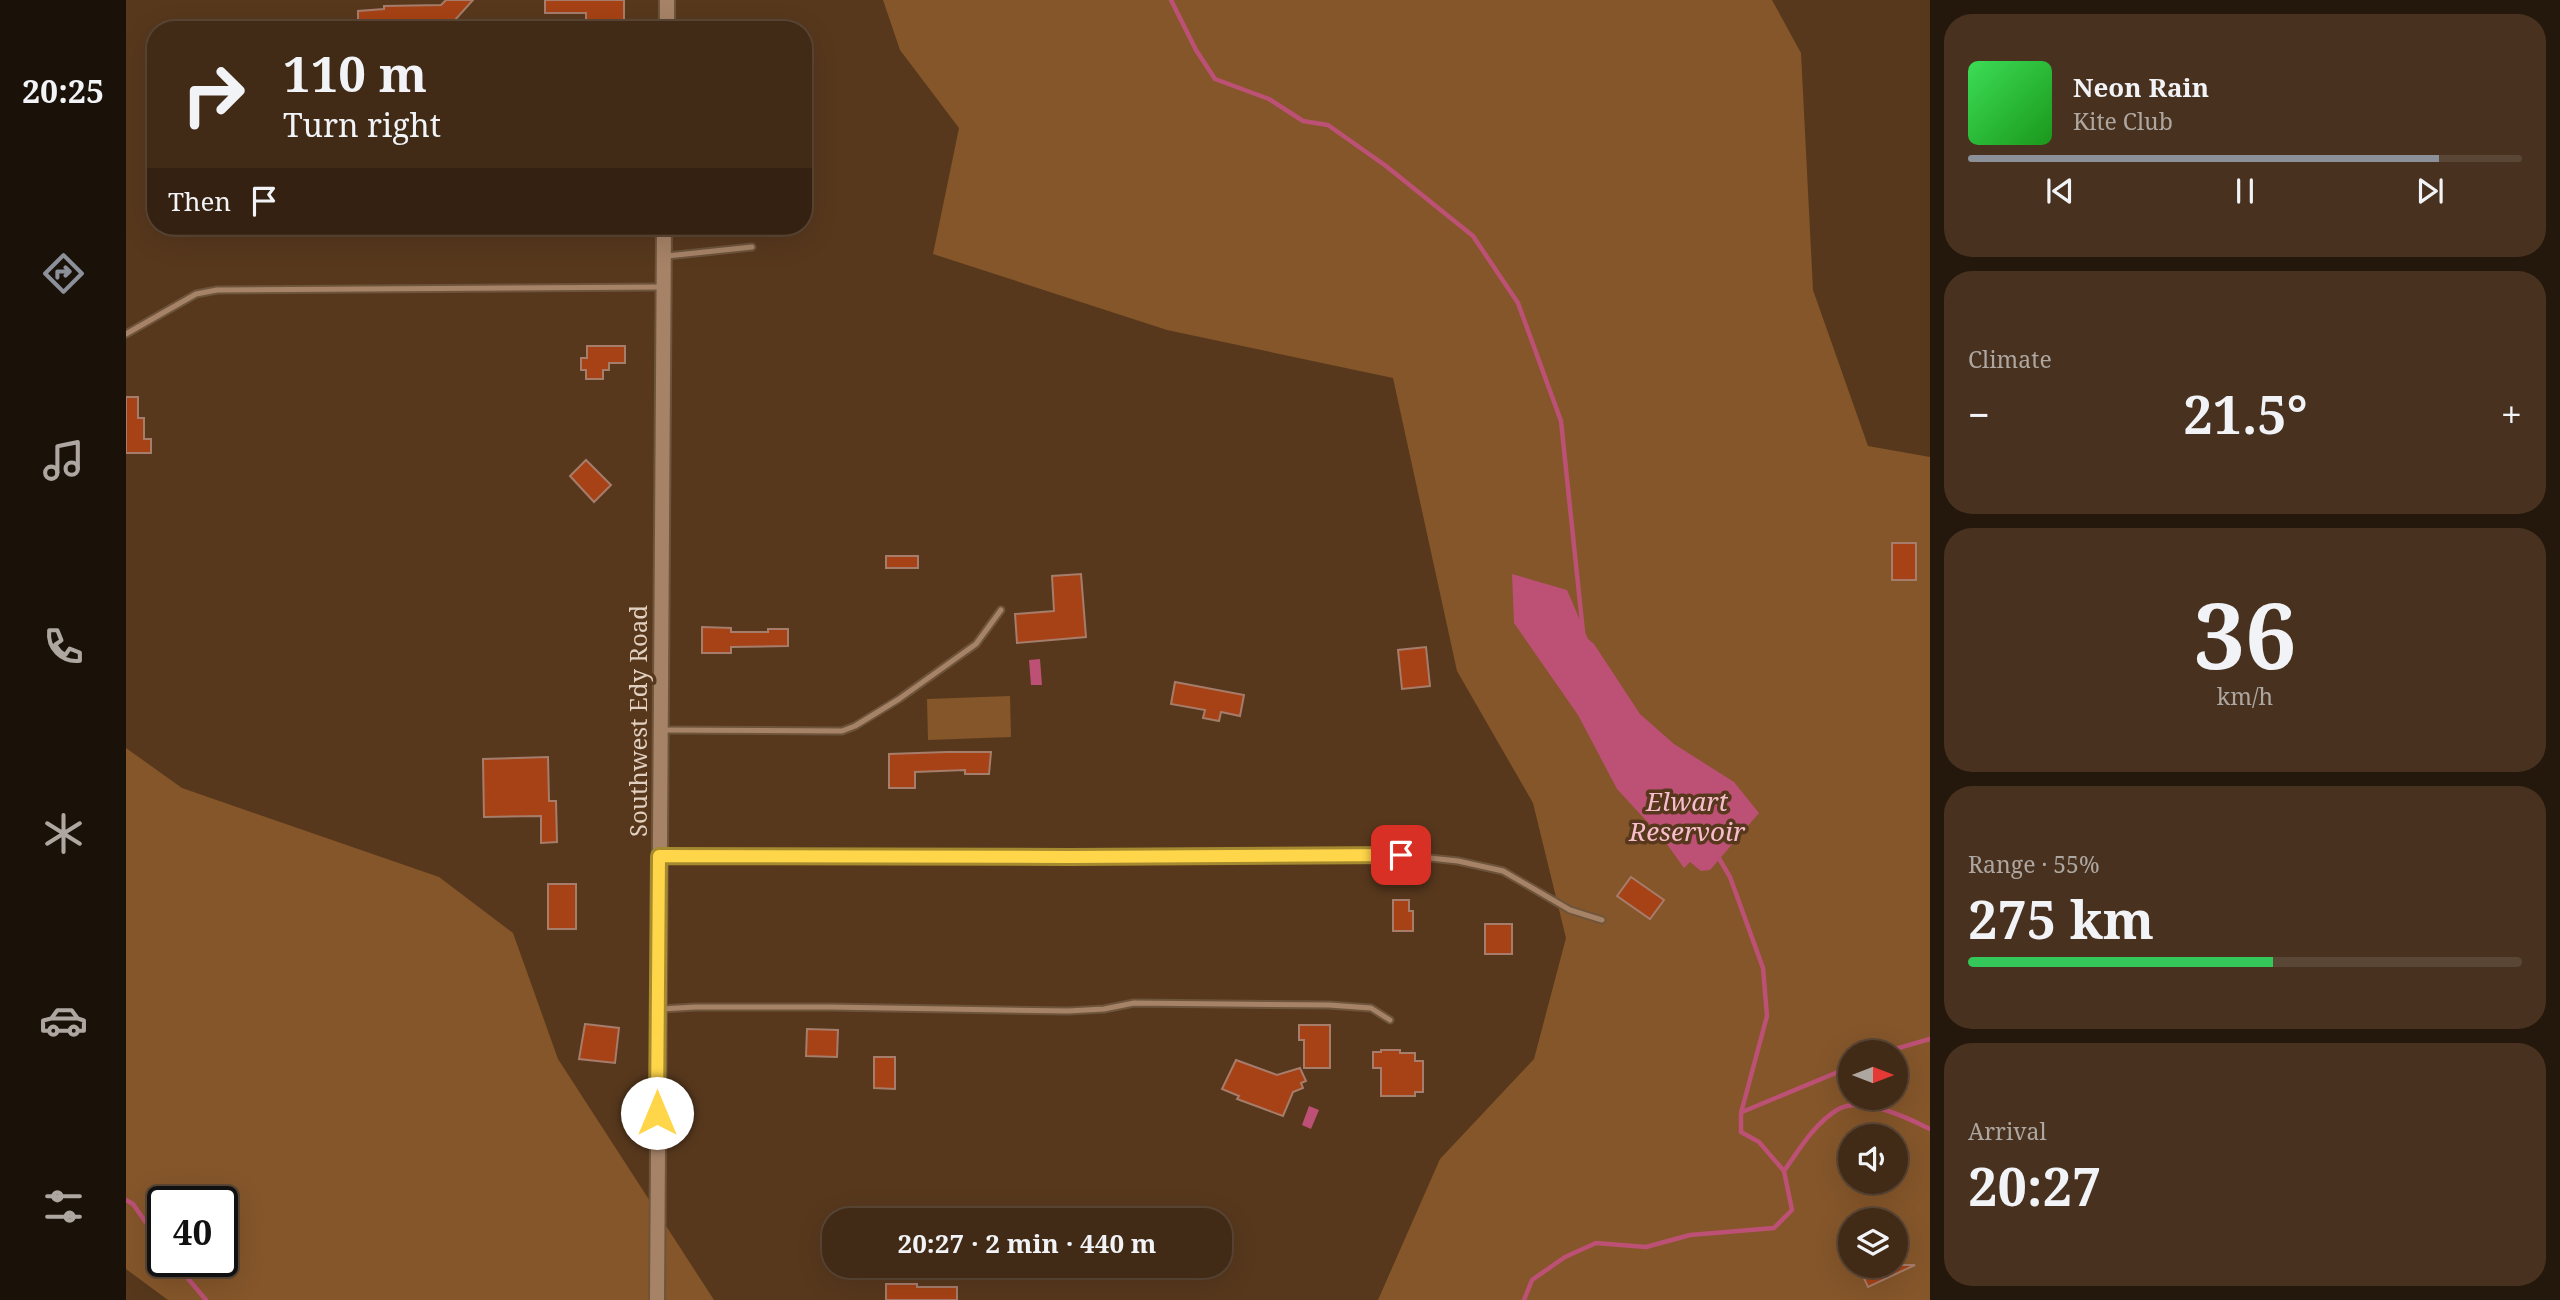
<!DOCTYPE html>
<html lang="en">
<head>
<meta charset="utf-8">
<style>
	:root { --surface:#412a16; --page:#48321f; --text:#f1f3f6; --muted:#aea7a1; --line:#5a4635; --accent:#8c9099 }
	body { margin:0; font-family:"Noto Serif",serif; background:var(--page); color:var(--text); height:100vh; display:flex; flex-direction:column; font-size:26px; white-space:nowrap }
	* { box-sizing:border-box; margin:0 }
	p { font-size:23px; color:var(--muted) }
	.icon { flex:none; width:38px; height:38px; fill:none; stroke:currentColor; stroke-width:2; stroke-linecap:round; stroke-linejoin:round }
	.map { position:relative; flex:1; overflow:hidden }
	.sheet { display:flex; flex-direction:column; gap:14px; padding:14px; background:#24170c; width:630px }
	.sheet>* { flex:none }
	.hud { position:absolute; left:21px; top:21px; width:665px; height:214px; border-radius:28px; box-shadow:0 7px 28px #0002,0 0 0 2px var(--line); background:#412a16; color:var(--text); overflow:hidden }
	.needle { width:46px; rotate:90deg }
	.tools { position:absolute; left:1712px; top:1040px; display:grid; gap:14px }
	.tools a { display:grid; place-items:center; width:70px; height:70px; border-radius:50%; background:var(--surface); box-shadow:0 7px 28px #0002,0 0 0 2px var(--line); font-size:35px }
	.speed { position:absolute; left:21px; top:1186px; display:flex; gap:14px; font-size:35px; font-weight:700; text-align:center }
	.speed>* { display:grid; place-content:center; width:91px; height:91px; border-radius:50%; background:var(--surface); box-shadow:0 7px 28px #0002,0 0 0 2px var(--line); line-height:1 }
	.speed .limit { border:4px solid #111; border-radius:10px; background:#fff; color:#111 }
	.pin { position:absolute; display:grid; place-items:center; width:60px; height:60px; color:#fff; margin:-30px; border-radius:14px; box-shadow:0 4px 10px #0006 }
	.me { position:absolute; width:77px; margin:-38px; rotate:0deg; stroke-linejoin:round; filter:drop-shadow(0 0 5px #0008) }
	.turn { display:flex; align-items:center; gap:24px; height:147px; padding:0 21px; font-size:32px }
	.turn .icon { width:91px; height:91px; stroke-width:2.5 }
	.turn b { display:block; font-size:49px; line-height:60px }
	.then { display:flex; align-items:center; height:66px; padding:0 21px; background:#0003; gap:14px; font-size:26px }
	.big { font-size:52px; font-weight:700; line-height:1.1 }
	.sheet .widget { flex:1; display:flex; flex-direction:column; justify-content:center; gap:10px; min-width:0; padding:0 24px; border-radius:28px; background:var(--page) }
	.sheet .dial { align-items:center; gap:0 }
	.dial b { font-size:91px; line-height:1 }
	.song { display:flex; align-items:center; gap:21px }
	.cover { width:84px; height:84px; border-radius:10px; background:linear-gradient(135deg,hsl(130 70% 55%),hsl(120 70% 35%)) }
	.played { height:7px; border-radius:4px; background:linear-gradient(90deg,var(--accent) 85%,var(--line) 85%) }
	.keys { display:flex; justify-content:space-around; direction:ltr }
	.heat { display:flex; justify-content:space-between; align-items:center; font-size:38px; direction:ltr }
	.charge { height:10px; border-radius:5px; background:linear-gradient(90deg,#34c759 55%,var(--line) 0) }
	.trip { position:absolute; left:696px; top:1208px; width:410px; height:70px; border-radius:28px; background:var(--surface); box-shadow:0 7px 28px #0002,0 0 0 2px var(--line); font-weight:700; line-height:70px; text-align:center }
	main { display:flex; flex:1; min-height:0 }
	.tabs { display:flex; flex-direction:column; width:126px; justify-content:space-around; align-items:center; background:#1a1109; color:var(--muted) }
	.tabs .icon { width:49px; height:49px }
	.tabs .selected { color:var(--accent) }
	.tabs b { font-size:32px; color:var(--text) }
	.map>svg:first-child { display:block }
	.green { fill:#85562a; fill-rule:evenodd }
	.water { fill:#bc5175 }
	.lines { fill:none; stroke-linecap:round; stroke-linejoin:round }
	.stream { stroke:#bc5175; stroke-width:4.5 }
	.building { fill:#a64215; stroke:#a67c6b; stroke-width:2 }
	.lane-casing { stroke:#6d543b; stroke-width:9 }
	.secondary-casing { stroke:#6d543b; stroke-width:18 }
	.lane { stroke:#a68367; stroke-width:5 }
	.secondary { stroke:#a68367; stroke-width:14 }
	.route-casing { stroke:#a68a30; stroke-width:18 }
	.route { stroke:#ffd54a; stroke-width:12 }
	.labels { text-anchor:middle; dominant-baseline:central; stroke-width:7; stroke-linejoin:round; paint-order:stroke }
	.street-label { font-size:24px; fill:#e1cfbf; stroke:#57381d }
	.water-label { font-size:26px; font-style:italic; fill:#f7bdcc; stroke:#57381d }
</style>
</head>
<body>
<main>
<nav class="tabs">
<b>20:25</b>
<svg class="icon selected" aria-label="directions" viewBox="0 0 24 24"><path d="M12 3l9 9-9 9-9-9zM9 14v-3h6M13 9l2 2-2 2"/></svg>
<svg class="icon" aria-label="music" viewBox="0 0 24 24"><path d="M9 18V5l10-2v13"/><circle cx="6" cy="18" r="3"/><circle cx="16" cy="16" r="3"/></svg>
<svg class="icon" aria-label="phone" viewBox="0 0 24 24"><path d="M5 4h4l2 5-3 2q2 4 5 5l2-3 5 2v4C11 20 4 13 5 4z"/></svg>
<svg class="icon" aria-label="climate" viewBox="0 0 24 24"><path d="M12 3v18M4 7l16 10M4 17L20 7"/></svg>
<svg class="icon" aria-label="car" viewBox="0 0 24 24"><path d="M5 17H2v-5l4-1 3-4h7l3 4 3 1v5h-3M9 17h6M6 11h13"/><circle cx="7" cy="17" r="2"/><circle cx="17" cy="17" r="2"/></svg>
<svg class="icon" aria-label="filters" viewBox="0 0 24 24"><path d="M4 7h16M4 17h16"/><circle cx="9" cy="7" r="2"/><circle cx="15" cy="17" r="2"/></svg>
</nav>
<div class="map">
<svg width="1804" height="1300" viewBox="0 0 1804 1300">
	<rect width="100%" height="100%" fill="#57381d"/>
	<g class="green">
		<path d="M757,0h889l29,53 12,237 55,156 62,11v843h-552l62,-141 94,-100 32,-121 -33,-135 -76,-132 -64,-293 -226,-48 -234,-76 26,-126 -59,-78zM1724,1052h45v45h-45zM1724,1136h45v45h-45zM1724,1220h45v45h-45z"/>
		<polygon points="884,696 885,737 802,740 801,699"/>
		<path d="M0,748l56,40 257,89 74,56 45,126 156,241h-546l-42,-31zM37,1202h59v60h-59z"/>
	</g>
	<g class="water">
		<polygon points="1386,574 1441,590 1462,639 1468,644 1514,714 1548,744 1608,782 1633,813 1584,870 1575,871 1564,862 1558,868 1538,840 1491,789 1452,715 1388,623"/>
		<polygon points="914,659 916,685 905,685 903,660"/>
		<polygon points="1183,1106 1193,1110 1185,1129 1176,1125"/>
	</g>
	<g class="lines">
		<g class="stream">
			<polyline points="1045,0 1070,50 1089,79 1143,99 1177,121 1202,125 1260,166 1347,236 1392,303 1435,421 1457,632"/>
			<polyline points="1759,1052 1804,1039"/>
			<polyline points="1616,1112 1724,1067"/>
			<path d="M1658,1171c15,-21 30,-47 53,-61 24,-15 71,8 93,19"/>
			<polyline points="0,1200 7,1204 37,1247"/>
			<polyline points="48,1262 80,1300"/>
			<polyline points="1398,1300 1406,1280 1439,1257 1470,1243 1520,1247 1564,1235 1648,1228 1666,1210 1658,1171 1633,1142 1615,1132 1615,1113 1641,1016 1637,968 1604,877 1591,855"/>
		</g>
	</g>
	<g class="building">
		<polygon points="320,0 347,0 320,30 232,30 232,11 258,9 258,6 315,5"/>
		<polygon points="419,0 498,0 498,30 460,30 460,13 419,13"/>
		<polygon points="461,346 499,346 499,363 483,363 483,370 477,370 477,379 460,379 460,370 455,370 455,358 461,358"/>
		<polygon points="0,397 12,397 12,418 18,418 18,439 25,439 25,453 0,453"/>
		<polygon points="460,460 485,485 468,502 444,476"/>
		<rect x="1766" y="543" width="24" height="37"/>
		<rect x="760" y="556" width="32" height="12"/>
		<polygon points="955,574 960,637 891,643 889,614 928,611 926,576"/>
		<polygon points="576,627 605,628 605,632 642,632 642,629 662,629 662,646 605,647 605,653 576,653"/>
		<polygon points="1300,647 1304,686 1276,689 1272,650"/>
		<polygon points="1049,682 1118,695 1114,716 1095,712 1093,721 1077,718 1079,710 1045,704"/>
		<polygon points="821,752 865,752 863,774 839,774 839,770 789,772 789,788 763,788 763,754"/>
		<polygon points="422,757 423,801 430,801 431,842 415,843 415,816 358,817 357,759"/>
		<polygon points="1505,877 1538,900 1524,919 1491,896"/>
		<rect x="422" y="884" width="28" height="45"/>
		<polygon points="1267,900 1283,900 1283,911 1287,911 1287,931 1267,931"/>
		<rect x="1359" y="924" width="27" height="30"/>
		<polygon points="459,1024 493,1028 489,1063 453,1059"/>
		<polygon points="1173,1025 1204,1025 1204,1068 1178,1068 1178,1040 1173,1040"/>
		<polygon points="681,1029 712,1030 711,1057 680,1056"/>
		<polygon points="1255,1050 1274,1050 1274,1053 1289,1053 1289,1061 1297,1061 1297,1092 1289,1092 1289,1096 1255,1096 1255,1068 1247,1068 1247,1052 1255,1052"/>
		<polygon points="748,1057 769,1057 769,1089 748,1088"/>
		<polygon points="1110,1060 1151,1075 1174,1068 1180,1081 1175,1083 1177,1088 1167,1092 1157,1116 1111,1099 1113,1096 1096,1089"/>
		<polygon points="1732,1265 1789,1265 1742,1287"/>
		<polygon points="760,1284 791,1284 791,1287 831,1287 831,1300 760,1300"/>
	</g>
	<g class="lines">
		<defs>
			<g id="lane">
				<polyline points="541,256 626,247"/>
				<polyline points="0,334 70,294 91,290 537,287"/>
				<polyline points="537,730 716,731 729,726 773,699 850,644 875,610"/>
				<polyline points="537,856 944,857 1275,855 1332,861 1377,871 1444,910 1476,920"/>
				<polyline points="535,1009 569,1007 704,1007 942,1011 978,1009 1008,1003 1203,1005 1245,1008 1264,1020"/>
			</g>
			<g id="secondary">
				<polyline points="541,30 541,0"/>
				<polyline points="531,1300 538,226"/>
			</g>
		</defs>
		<use href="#lane" class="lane-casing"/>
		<use href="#secondary" class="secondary-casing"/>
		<use href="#lane" class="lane"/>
		<use href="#secondary" class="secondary"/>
	</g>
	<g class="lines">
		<defs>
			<polyline id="route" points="531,1113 533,856 944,857 1275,855"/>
		</defs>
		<use href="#route" class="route-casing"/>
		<use href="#route" class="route"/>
	</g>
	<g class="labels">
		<g class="street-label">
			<text transform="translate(511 721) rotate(-90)">Southwest Edy Road</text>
		</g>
		<g class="water-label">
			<text x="1561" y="801">Elwart<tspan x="1561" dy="30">Reservoir</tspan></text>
		</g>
	</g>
</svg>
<div class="tools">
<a><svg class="needle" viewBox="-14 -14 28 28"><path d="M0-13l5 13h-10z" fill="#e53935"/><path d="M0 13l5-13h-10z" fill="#aea7a1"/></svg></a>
<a><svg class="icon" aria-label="sound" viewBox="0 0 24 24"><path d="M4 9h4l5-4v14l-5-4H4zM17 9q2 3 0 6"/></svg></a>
<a><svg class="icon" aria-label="layers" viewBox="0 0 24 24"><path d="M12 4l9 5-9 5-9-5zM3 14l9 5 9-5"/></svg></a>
</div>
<div class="speed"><div class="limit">40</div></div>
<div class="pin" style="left:1275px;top:855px;background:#d93025"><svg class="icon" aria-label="arrive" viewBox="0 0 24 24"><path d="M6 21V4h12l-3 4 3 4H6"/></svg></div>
<svg class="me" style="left:531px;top:1113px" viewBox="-20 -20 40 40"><circle r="19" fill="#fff"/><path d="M0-13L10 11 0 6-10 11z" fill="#ffd54a"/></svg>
<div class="trip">20:27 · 2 min · 440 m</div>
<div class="hud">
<div class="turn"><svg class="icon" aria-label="right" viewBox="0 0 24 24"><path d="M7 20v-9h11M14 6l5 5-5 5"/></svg><div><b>110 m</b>Turn right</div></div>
<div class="then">Then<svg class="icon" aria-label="arrive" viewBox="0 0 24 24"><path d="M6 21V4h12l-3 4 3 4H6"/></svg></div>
</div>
</div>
<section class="sheet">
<div class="widget">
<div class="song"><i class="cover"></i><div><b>Neon Rain</b><p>Kite Club</p></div></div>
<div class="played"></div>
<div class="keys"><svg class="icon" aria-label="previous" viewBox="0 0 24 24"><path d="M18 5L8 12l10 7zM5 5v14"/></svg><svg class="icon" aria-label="pause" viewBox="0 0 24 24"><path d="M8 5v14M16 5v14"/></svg><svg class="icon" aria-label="next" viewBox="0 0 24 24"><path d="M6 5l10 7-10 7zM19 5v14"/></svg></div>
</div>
<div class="widget"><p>Climate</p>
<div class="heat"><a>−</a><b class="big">21.5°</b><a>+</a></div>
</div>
<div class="widget dial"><b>36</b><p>km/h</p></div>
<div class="widget"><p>Range · 55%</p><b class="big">275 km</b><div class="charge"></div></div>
<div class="widget"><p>Arrival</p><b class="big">20:27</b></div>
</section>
</main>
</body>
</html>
